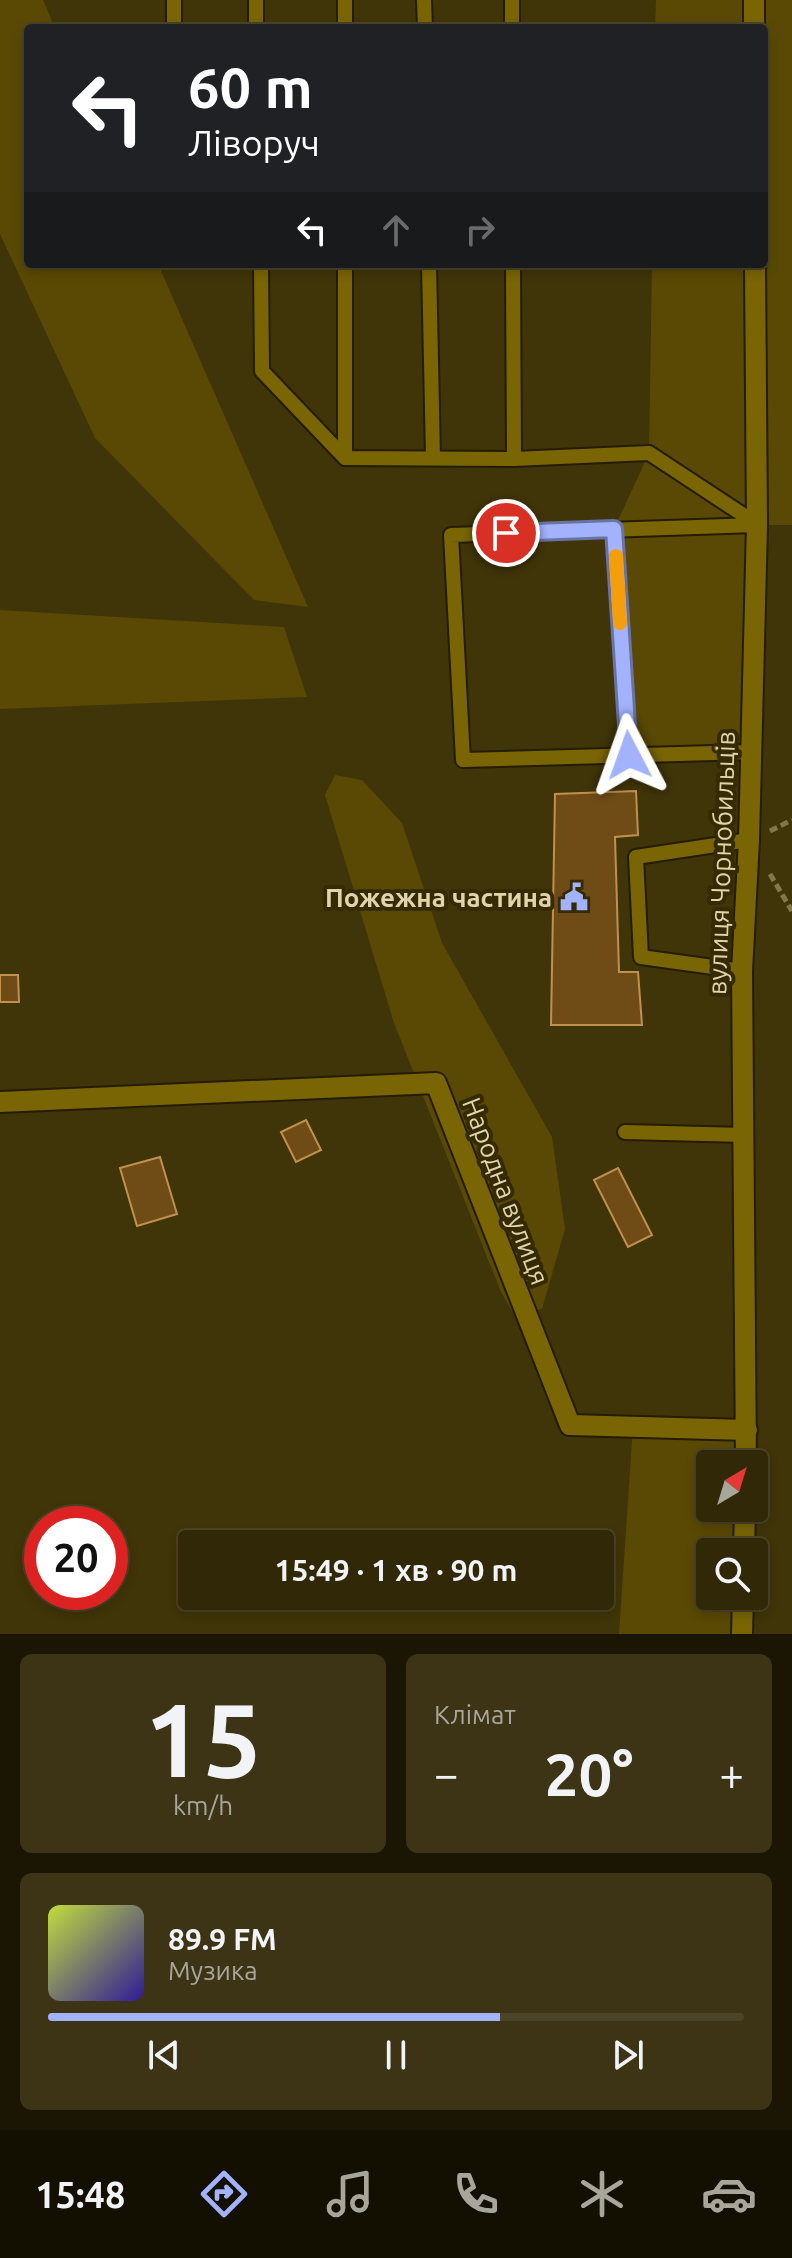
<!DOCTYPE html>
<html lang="uk">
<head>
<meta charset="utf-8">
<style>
	:root { --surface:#302806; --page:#3c3414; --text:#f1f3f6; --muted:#a8a69b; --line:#4b4428; --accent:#a2b2fd }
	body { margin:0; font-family:Ubuntu,sans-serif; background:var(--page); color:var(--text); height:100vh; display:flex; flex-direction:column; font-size:30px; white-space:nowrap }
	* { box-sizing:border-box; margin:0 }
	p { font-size:26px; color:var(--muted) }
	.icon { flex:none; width:44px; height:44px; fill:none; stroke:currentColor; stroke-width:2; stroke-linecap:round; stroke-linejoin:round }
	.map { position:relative; height:1634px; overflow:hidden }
	.side { display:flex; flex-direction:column; gap:20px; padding:20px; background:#1a1603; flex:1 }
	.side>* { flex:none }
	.guide { position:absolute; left:24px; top:24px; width:744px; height:244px; border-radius:8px; box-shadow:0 4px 12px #0003,0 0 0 2px var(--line); background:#202124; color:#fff; overflow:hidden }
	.needle { width:52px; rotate:38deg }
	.buttons { position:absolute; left:696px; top:1450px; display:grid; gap:16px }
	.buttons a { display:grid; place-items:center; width:72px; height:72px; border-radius:8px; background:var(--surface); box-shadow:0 4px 12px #0003,0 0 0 2px var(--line); font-size:40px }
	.speed { position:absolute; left:24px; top:1506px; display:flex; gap:16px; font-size:40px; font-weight:700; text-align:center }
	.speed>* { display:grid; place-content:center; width:104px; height:104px; border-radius:50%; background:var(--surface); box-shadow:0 4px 12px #0003,0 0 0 2px var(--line); line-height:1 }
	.speed .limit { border:12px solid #d22; background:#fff; color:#111 }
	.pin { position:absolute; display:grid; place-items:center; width:68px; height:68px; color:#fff; margin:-34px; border:4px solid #fff; border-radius:50%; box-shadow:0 2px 8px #0007 }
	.me { position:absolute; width:88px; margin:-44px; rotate:356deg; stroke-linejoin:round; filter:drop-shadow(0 0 6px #0008) }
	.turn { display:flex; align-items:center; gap:28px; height:168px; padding:0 32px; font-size:36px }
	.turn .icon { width:104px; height:104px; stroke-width:2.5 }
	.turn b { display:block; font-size:56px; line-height:68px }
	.lanes { display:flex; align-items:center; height:76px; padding:0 32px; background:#0003; justify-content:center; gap:40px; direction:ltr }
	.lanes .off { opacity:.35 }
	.big { font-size:60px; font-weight:600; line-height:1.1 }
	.side .widget { flex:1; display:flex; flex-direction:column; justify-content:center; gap:12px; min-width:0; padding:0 28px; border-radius:12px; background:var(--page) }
	.side .dial { align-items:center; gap:0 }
	.dial b { font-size:104px; line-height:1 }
	.song { display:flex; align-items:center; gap:24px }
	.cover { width:96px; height:96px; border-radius:12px; background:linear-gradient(135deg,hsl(70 70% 55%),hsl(250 70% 35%)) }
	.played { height:8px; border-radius:4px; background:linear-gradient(90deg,var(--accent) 65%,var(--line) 65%) }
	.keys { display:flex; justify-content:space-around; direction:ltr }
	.heat { display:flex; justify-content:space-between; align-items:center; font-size:44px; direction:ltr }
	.side .tiles { flex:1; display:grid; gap:20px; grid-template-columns:1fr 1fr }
	.widget:last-child { grid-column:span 2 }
	.trip { position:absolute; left:178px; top:1530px; width:436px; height:80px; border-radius:8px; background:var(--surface); box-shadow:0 4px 12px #0003,0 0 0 2px var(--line); font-weight:600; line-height:80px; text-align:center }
	.dock { display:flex; height:128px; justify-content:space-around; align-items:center; background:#131002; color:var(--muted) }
	.dock .icon { width:56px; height:56px }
	.dock .current { color:var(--accent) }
	.dock b { font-size:36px; color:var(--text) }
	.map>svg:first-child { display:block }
	.green { fill:#594904 }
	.building { fill:#6f4c16; stroke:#c0904c; stroke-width:2 }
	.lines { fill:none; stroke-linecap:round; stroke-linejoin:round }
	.service-casing { stroke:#241d04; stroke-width:18 }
	.minor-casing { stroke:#241d04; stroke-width:24 }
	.tertiary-casing { stroke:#241d04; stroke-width:24 }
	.path { stroke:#81764c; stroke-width:5; stroke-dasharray:8 4; stroke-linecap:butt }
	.service { stroke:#7a6505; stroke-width:14 }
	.minor { stroke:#7a6505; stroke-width:20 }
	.tertiary { stroke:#7a6505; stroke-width:20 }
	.route-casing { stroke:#6974a4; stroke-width:20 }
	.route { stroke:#a2b2fd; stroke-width:14 }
	.slow { stroke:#f59e0b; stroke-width:14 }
	.labels { text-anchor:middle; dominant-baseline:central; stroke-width:8; stroke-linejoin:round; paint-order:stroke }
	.street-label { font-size:26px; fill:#dfd4ae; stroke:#362b00 }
	.poi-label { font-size:26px; font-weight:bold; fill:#dfd4ae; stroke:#362b00; text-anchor:end }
</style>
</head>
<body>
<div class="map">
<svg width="792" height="1634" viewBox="0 0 792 1634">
	<rect width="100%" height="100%" fill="#403508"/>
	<g class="green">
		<polygon points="0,0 43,0 55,28 28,28 28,264 158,264 308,607 254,600 95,438 0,234"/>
		<polygon points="656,0 746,0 746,28 655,28"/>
		<polygon points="754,0 792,0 792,525 757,525 764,264 764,28"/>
		<polygon points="652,264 747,264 750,752 629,755 614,529 649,453"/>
		<polygon points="0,610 284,627 307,697 0,709"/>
		<polygon points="335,775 362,780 402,823 442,943 552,1137 565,1229 542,1309 514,1314 501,1292 394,1023 325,795"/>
		<polygon points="633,1426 747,1430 746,1464 710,1464 710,1508 745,1508 744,1552 710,1552 710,1596 743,1596 742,1634 619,1634"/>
	</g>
	<g class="building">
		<polygon points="636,791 638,835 615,837 619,972 638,972 642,1025 551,1025 555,794"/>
		<polygon points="0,975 18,975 19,1002 0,1002"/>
		<polygon points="306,1120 321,1150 296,1162 281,1132"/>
		<polygon points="160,1157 177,1214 137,1226 120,1168"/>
		<polygon points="618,1168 652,1235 628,1247 594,1180"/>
	</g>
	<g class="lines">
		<defs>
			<g id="service">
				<polyline points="174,0 174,28"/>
				<polyline points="256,0 256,28"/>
				<polyline points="424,0 425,28"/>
				<polyline points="512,0 512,28"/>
				<polyline points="345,28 345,0"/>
				<polyline points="261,264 262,371 345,458 514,459 649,453 757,524"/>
				<polyline points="429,264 433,458"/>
				<polyline points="513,264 514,459"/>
				<polyline points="345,458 345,264"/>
				<polyline points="614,529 629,755"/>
				<polyline points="750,752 463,760 451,535 757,525"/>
				<polyline points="742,971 641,957 636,857 749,840"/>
				<polyline points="625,1132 745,1135"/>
			</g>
			<polyline id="minor" points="0,1102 436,1083 570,1425 747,1430"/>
			<g id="tertiary">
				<polyline points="754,0 754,28"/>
				<polyline points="746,1464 742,971 749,840 757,525 755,264"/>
				<polyline points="744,1552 745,1508"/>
				<polyline points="742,1634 743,1596"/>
			</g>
		</defs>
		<use href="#service" class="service-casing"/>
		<use href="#minor" class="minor-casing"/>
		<use href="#tertiary" class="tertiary-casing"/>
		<g class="path">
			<polyline points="770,831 792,820"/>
			<polyline points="770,874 792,911"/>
		</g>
		<use href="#service" class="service"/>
		<use href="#minor" class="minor"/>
		<use href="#tertiary" class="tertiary"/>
	</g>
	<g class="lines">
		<defs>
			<polyline id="route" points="506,533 614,529 629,755"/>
		</defs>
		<use href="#route" class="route-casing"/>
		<use href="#route" class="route"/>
		<polyline class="slow" points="616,556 620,623"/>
	</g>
	<defs>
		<symbol id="civic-bare" viewBox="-9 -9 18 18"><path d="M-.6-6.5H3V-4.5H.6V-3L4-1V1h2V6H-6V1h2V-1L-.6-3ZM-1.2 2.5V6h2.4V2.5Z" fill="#a2b2fd" stroke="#362b00" stroke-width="2.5" paint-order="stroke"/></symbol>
	</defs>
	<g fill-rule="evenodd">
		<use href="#civic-bare" x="554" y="877" width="40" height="40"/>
	</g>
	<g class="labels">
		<g class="street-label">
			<text transform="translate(721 863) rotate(-88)">вулиця Чорнобильців</text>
			<text transform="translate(506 1191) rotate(69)">Народна вулиця</text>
		</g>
		<g class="poi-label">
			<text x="552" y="897">Пожежна частина</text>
		</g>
	</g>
</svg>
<div class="buttons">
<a><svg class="needle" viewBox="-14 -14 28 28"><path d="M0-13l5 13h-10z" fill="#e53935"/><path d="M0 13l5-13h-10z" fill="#a8a69b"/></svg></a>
<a><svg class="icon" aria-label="search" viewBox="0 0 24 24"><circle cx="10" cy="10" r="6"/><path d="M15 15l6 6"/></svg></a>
</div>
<div class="speed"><div class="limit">20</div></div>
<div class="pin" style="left:506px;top:533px;background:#d93025"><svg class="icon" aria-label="arrive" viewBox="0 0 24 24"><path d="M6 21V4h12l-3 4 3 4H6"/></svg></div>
<svg class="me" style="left:629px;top:755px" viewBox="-20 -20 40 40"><path d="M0-17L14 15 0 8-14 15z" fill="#a2b2fd" stroke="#fff" stroke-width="4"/></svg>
<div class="trip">15:49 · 1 хв · 90 m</div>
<div class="guide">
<div class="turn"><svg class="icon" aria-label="left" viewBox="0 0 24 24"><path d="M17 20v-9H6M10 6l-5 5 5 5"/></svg><div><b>60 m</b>Ліворуч</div></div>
<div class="lanes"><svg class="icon" aria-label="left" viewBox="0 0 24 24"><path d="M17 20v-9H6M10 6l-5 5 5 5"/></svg><svg class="icon off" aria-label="ahead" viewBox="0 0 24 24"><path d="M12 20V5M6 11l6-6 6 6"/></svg><svg class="icon off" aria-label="right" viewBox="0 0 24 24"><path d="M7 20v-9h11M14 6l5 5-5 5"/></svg></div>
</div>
</div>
<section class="side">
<div class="tiles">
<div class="widget dial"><b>15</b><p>km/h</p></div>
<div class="widget"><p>Клімат</p>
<div class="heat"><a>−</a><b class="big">20°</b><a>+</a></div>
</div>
<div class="widget">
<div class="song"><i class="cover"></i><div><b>89.9 FM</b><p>Музика</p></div></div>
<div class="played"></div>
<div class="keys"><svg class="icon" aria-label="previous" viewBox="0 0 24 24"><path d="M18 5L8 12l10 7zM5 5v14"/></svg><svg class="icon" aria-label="pause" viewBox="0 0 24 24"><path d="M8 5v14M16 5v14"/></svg><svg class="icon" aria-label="next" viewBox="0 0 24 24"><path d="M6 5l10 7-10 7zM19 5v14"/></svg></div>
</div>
</div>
</section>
<nav class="dock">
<b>15:48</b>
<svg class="icon current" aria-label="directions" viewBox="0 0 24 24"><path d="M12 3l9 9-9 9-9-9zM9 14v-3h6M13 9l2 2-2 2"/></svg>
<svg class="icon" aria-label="music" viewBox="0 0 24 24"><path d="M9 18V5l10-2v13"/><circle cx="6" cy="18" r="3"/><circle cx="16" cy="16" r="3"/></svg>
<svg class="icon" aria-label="phone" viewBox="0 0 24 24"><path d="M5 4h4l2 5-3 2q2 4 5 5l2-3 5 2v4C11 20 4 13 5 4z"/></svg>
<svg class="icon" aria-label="climate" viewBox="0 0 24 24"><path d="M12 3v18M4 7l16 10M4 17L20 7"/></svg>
<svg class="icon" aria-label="car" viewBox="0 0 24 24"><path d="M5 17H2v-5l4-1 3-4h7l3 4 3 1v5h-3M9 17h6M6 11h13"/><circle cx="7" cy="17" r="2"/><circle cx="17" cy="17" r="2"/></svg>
</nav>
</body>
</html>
